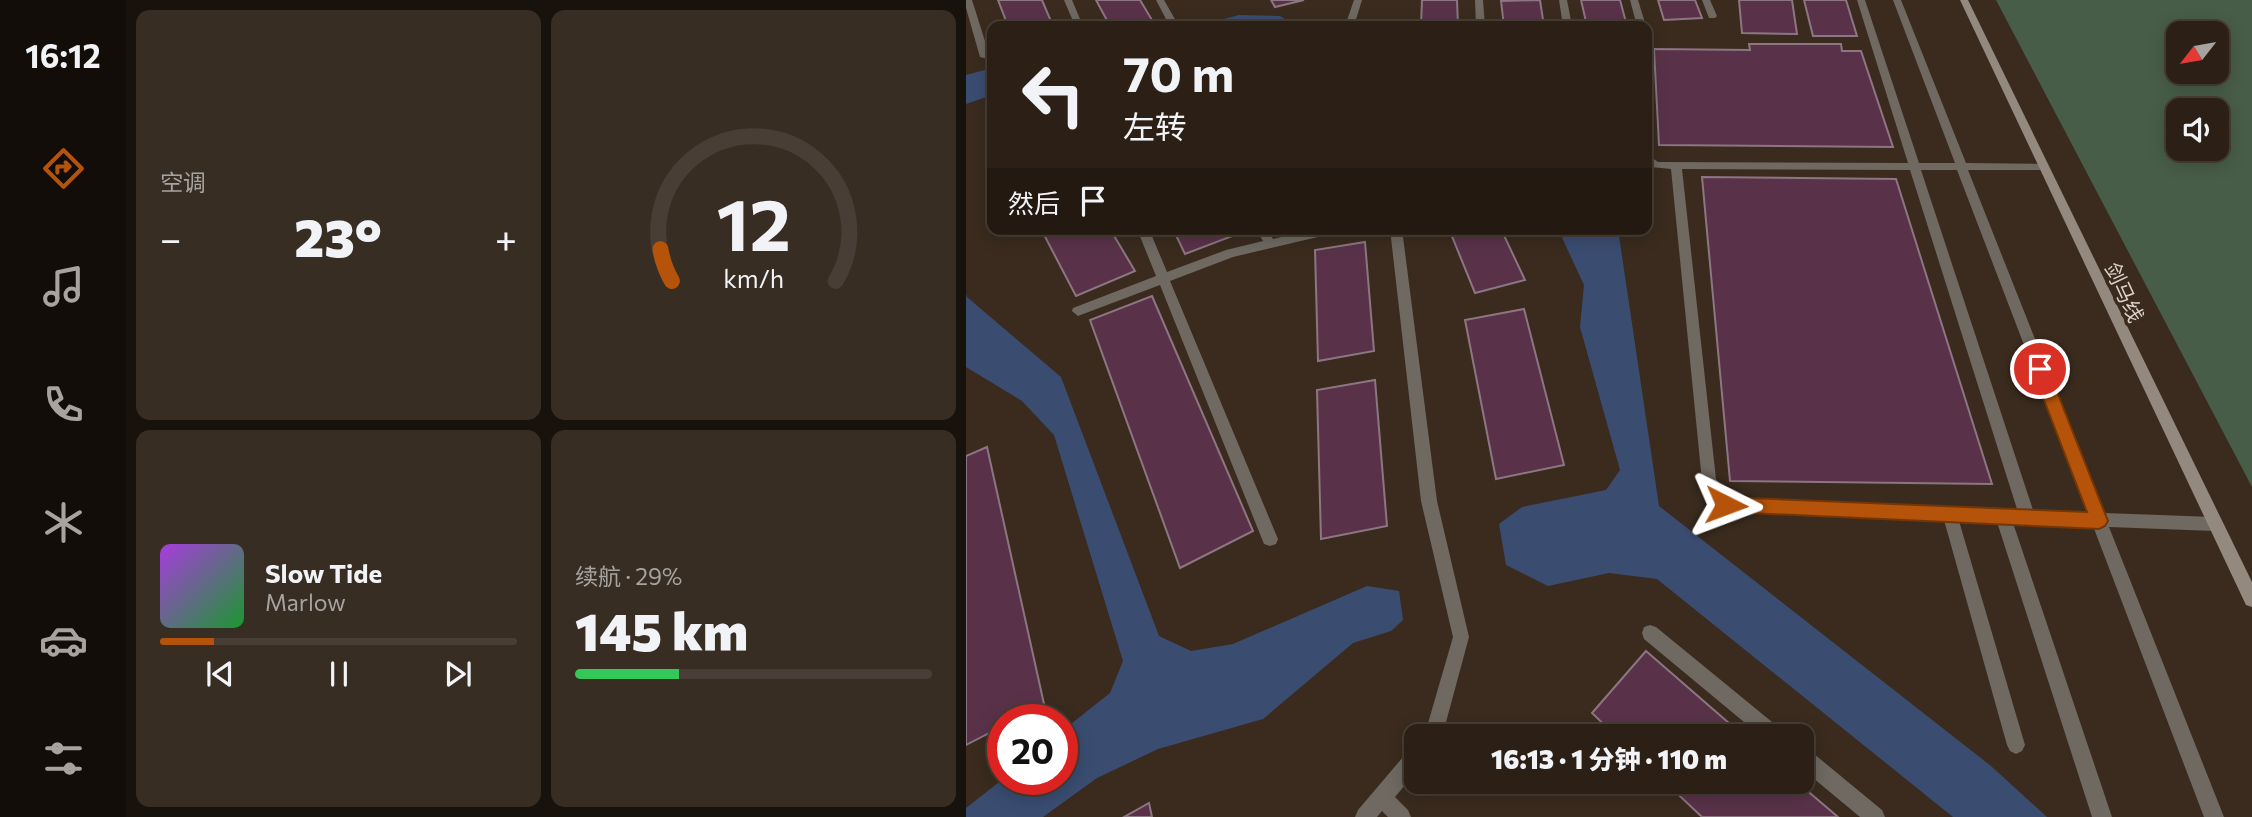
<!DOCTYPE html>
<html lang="zh">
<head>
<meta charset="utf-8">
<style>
	:root { --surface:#2c2016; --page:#382d23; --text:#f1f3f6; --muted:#a6a3a1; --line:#483e35; --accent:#b45309 }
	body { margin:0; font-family:Commissioner,"Noto Sans SC",sans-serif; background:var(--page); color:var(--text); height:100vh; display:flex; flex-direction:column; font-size:26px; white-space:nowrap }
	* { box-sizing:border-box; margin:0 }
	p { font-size:23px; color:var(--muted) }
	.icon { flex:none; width:38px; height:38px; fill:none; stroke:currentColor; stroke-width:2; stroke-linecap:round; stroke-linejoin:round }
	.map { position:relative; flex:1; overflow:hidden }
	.side { display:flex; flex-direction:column; gap:10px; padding:10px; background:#18120c; width:840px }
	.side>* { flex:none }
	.hud { position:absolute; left:21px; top:21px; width:665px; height:214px; border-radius:14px; box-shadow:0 4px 18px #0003,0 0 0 2px var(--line); background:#2c2016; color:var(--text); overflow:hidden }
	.needle { width:46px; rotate:239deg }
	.controls { position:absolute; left:1200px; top:21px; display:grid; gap:14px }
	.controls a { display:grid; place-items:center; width:63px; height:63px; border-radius:14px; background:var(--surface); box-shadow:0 4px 18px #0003,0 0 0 2px var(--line); font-size:35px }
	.speed { position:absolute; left:21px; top:704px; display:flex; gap:14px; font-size:35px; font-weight:700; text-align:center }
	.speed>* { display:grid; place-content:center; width:91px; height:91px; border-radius:50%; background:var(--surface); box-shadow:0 4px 18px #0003,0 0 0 2px var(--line); line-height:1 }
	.speed .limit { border:10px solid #d22; background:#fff; color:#111 }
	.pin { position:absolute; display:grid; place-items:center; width:60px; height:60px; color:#fff; margin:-30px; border:4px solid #fff; border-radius:50%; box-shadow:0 2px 7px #0007 }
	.me { position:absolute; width:77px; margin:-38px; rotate:93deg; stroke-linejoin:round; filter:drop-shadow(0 0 5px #0008) }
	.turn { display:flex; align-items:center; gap:24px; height:147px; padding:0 21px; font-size:32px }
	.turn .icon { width:91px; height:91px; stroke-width:2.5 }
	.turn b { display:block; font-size:49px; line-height:60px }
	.then { display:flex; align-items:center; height:66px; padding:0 21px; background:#0003; gap:14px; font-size:26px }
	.big { font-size:52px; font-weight:800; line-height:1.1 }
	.side .tile { flex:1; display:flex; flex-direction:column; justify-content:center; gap:10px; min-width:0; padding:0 24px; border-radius:14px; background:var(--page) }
	.side .dial { align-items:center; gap:0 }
	.dial svg { height:182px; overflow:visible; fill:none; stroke:var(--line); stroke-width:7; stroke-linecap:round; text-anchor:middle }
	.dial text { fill:var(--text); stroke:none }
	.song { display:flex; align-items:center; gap:21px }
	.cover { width:84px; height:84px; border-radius:10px; background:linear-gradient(135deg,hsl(280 70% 55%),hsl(130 70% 35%)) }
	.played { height:7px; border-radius:4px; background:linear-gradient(90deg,var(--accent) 15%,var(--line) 15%) }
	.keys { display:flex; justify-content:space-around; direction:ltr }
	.heat { display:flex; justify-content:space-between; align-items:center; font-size:38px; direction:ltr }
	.charge { height:10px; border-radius:5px; background:linear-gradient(90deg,#34c759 29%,var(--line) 0) }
	.side .tiles { flex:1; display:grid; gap:10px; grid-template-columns:repeat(2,1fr) }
	.trip { position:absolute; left:438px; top:724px; width:410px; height:70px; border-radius:14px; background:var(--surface); box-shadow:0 4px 18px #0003,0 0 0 2px var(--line); font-weight:800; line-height:70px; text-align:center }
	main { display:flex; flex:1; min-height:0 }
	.tabs { display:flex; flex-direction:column; width:126px; justify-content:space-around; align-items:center; background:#120d09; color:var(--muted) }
	.tabs .icon { width:49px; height:49px }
	.tabs .selected { color:var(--accent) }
	.tabs b { font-size:32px; color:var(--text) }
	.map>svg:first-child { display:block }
	.green { fill:#485d48; fill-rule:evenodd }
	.water { fill:#3a4d71 }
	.building { fill:#593249; stroke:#8b7682; stroke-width:2 }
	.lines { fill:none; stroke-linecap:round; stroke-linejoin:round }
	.lane { fill:#6f6962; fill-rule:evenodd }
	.secondary { fill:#94897e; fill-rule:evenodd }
	.route { fill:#b45309; stroke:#753606; stroke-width:2 }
	.labels { text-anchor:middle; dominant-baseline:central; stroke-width:7; stroke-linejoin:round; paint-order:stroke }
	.street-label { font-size:21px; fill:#dcd2ca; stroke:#3a2b1e }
</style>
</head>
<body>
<main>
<nav class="tabs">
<b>16:12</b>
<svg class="icon selected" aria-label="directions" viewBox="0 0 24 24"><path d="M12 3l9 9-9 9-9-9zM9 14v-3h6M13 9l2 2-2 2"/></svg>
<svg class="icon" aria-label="music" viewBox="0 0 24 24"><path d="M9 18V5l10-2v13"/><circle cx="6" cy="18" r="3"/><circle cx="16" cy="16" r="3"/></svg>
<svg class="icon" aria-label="phone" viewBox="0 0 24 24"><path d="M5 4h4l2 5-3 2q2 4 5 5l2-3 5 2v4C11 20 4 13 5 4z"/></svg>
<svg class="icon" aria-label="climate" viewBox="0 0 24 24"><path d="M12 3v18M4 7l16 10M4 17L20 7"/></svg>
<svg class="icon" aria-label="car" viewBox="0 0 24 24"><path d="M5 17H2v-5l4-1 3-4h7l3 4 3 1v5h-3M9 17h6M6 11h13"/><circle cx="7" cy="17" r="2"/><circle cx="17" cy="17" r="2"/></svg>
<svg class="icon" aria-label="filters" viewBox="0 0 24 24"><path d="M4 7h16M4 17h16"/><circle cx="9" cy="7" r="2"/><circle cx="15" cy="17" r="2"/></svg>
</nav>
<section class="side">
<div class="tiles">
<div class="tile"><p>空调</p>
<div class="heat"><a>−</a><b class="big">23°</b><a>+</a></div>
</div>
<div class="tile dial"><svg viewBox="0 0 100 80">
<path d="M14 69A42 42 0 1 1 86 69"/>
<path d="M14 69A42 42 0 0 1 9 55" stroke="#b45309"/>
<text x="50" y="56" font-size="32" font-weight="700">12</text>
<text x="50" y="72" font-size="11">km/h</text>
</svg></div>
<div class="tile">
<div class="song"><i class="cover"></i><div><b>Slow Tide</b><p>Marlow</p></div></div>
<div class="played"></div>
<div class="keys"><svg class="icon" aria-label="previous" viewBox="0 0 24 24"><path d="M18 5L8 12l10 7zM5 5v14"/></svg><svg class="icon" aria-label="pause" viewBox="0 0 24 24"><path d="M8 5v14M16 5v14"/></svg><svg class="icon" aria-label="next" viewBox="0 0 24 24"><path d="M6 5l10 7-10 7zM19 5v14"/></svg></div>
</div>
<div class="tile"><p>续航 · 29%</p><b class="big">145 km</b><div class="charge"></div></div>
</div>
</section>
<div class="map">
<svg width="1286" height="817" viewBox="0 0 1286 817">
	<rect width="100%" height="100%" fill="#3a2b1e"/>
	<path class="green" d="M1030,0h256v487zM1213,33h38v39h-38zM1213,110h38v39h-38z"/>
	<g class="water">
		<polygon points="273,15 314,16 327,24 359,25 230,26"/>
		<polygon points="26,68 26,95 0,104 0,75"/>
		<polygon points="592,229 652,229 693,506 1025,766 1081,817 987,817 691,579 643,573 582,586 540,565 533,524 556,507 640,490 654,470 614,327 618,285"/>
		<polygon points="0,293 1,297 95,377 193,636 225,651 267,644 401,586 433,591 437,620 425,631 387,643 297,719 192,749 131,778 77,817 0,817 0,808 37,779 96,779 96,731 144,693 157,661 88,435 56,401 0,367"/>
	</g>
	<g class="building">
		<polygon points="32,0 76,0 87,26 42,26"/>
		<polygon points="130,0 174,0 186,20 163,26 144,26"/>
		<polygon points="305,0 338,0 309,7"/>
		<polygon points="456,0 491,0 492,26 455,26"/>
		<polygon points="574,0 578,26 538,26 535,1"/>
		<polygon points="615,0 654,0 661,26 621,26"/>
		<polygon points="692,0 729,0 736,18 698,20"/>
		<polygon points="773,0 826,0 831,34 776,33"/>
		<polygon points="838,0 880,0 891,36 847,36"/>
		<polygon points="783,44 875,44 876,51 895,51 927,147 693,145 688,49 784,50"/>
		<polygon points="736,177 930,179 1026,484 764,481"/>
		<polygon points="75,229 144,229 169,271 110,296"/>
		<polygon points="207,229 276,229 277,232 219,254"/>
		<polygon points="483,229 535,229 559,280 509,293"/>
		<polygon points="399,242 408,351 352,361 349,250"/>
		<polygon points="186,296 287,531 214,568 124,320"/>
		<polygon points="558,309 598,465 530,479 499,320"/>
		<polygon points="409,380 421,526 355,539 351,390"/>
		<polygon points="21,447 78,704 49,719 37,719 37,726 0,745 0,456"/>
		<polygon points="680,651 779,737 651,737 626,713"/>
		<polygon points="699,782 831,782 872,817 736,817"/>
		<polygon points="183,803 186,817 158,817"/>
	</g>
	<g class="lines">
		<g class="lane">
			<polygon points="0,0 6,0 24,57 22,59 14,57 0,8"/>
			<polygon points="98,0 106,0 117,26 109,26"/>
			<polygon points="190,0 198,0 210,21 208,23 202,23"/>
			<polygon points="388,0 396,0 388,26 379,26"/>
			<polygon points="509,0 517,0 519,26 510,26"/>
			<polygon points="593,0 601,0 606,26 597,26"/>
			<polygon points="664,0 672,0 680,26 671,26"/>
			<polygon points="736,0 744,0 751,16 749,18 743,18"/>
			<path d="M891,0h8l54,163h36l-62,-163h8l65,163 78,1 5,3 -5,3h-76l136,343 110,4 5,2 3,5 -3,5 -5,2 -105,-4 115,290h-20l-111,-291 -60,-2 -5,2 -15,-3 99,294h-20l-95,-295 -38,-1 66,224 -3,6 -6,3 -6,-3 -3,-6 -63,-225 -218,-8 -5,-2 -19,-29 -31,-312 -20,-2 -4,-4v-9l11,8 250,1zM716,169l228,1 107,339 -287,-11 -14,-19zM955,170h36l131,342 -55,-2z"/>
			<polygon points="171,229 183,229 201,272 260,250 297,241 290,229 302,229 307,239 350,229 375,229 369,233 267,257 204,281 312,539 310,544 304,546 298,544 296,539 194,285 112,316 106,311 107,308 190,276"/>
			<polygon points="424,229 436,229 471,501 503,637 476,737 458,737 487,637 455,501"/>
			<polygon points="684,625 690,627 817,731 820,737 796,737 678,639 676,633 678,627"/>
			<polygon points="835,747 842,749 916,810 919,817 894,817 835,768"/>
			<polygon points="450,748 450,772 429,797 442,810 445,817 422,817 416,811 411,817 389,817 392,810 443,750"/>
		</g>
		<polygon class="secondary" points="994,0 1002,0 1286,582 1286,607 1280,605"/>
	</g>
	<polygon class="route" points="1074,363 1082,369 1142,521 1139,526 1133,529 760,512 752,505 760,497 1121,512 1066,369"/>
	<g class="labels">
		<g class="street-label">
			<text transform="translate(1159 292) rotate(65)">剑马线</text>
		</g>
	</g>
</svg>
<div class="controls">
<a><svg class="needle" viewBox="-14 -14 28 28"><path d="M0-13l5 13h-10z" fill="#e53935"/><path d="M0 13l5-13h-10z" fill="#a6a3a1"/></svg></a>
<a><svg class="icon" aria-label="sound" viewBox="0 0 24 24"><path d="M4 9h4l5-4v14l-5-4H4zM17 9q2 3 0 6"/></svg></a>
</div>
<div class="speed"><div class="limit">20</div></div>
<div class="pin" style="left:1074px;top:369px;background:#d93025"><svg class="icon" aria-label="arrive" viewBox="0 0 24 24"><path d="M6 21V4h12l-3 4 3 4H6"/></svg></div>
<svg class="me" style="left:760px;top:505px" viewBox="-20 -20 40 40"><path d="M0-17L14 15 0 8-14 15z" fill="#b45309" stroke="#fff" stroke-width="4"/></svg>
<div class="trip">16:13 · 1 分钟 · 110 m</div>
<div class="hud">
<div class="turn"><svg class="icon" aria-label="left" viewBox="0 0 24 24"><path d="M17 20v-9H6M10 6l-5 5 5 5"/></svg><div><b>70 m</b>左转</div></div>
<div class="then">然后<svg class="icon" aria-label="arrive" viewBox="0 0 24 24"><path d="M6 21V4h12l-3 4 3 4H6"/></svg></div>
</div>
</div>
</main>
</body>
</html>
